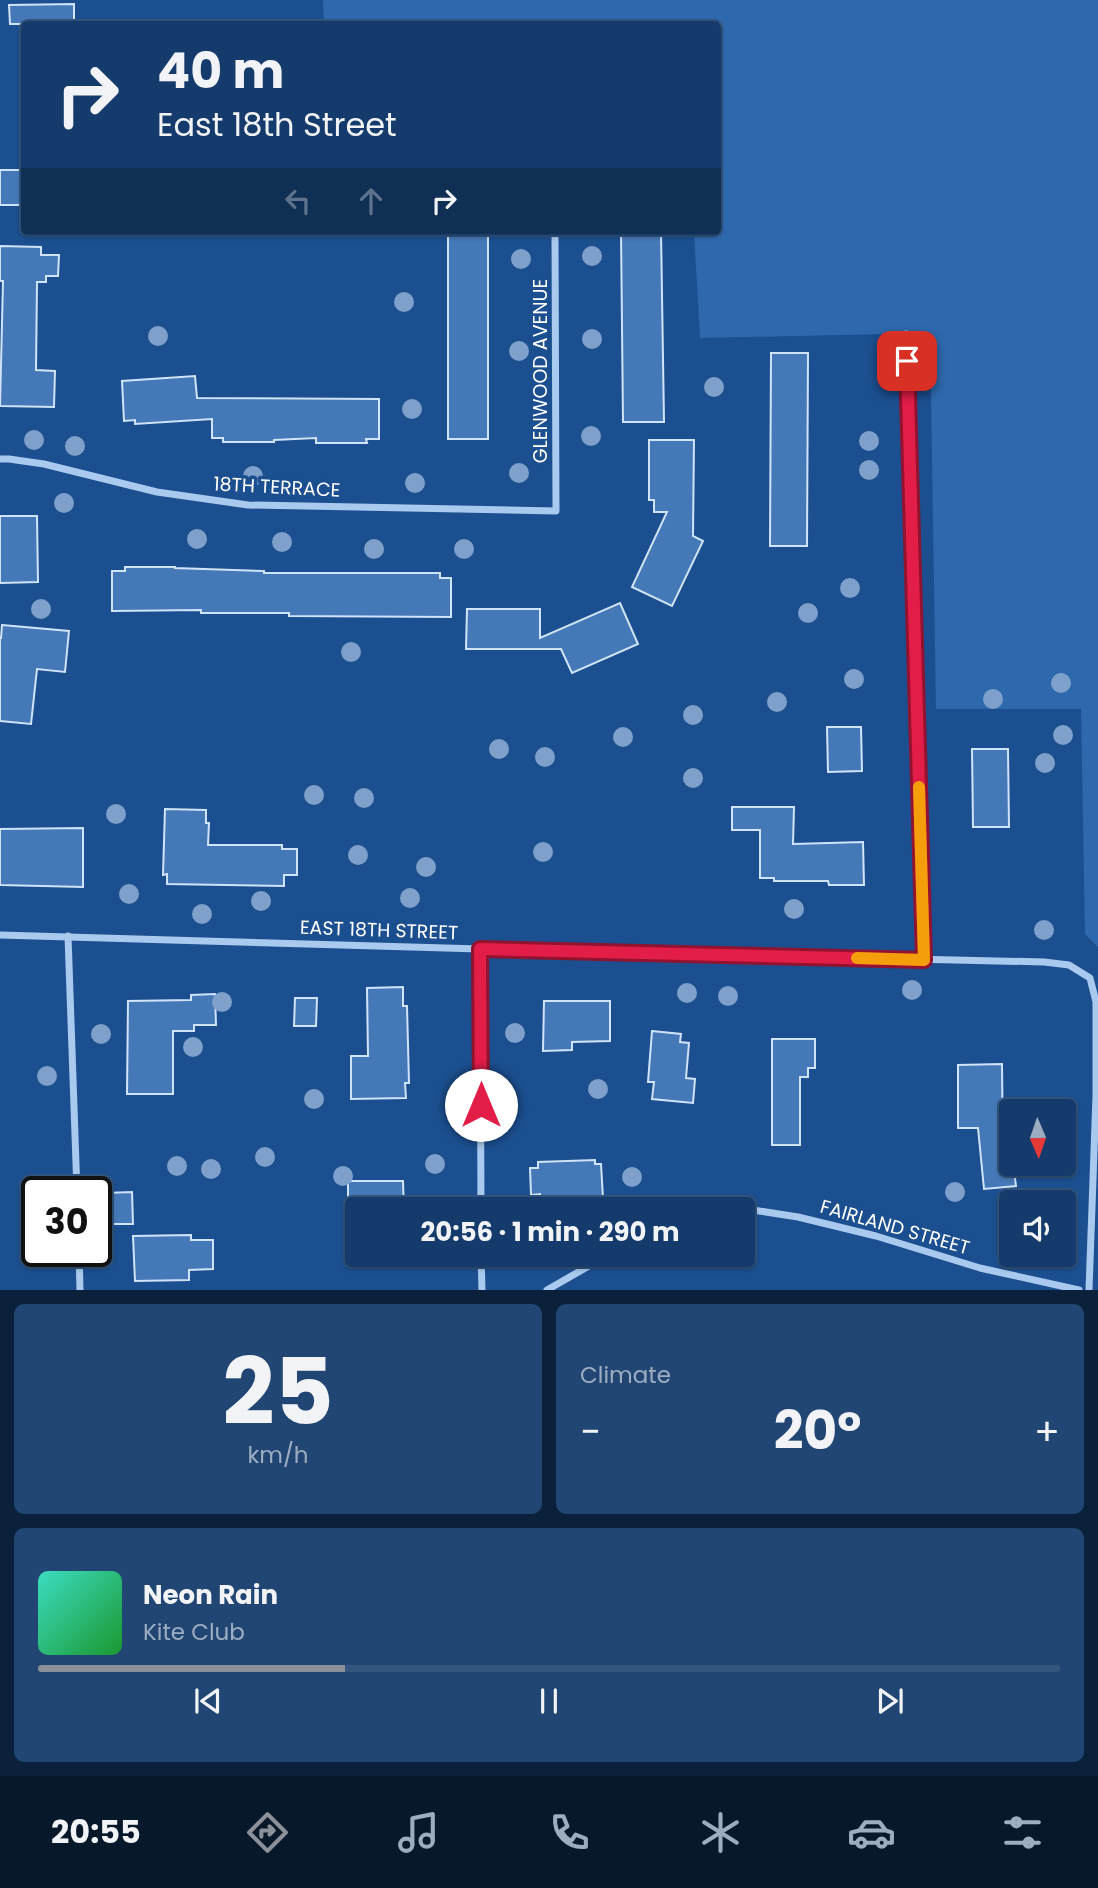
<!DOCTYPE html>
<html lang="en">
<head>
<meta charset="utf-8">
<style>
	:root { --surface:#143b6b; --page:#214673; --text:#f1f3f6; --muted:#9dadc1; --line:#33557e; --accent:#8c9099 }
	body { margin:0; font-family:Poppins,sans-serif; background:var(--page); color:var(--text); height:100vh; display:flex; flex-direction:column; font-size:26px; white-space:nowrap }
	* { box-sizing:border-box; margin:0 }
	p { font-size:23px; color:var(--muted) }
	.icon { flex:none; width:38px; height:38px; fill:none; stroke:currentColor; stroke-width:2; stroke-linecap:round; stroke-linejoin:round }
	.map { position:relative; height:1290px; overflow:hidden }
	.sheet { display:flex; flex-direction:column; gap:14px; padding:14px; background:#0b203b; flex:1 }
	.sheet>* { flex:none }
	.banner { position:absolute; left:21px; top:21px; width:700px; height:214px; border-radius:7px; box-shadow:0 2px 5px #0004,0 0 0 2px var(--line); background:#143b6b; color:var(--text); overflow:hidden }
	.needle { width:46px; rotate:178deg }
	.fabs { position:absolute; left:999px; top:1099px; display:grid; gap:14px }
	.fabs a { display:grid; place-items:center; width:77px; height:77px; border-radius:7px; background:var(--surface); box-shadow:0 2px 5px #0004,0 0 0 2px var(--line); font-size:35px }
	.speed { position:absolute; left:21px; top:1176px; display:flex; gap:14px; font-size:35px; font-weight:700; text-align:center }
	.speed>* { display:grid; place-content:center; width:91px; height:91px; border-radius:50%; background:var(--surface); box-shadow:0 2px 5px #0004,0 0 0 2px var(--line); line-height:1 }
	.speed .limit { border:4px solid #111; border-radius:10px; background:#fff; color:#111 }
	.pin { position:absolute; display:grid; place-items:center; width:60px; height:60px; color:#fff; margin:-30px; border-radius:14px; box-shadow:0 4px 10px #0006 }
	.me { position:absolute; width:77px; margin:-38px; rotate:0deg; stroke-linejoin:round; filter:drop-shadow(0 0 5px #0008) }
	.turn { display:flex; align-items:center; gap:24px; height:147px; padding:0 21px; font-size:32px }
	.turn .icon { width:91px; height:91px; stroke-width:2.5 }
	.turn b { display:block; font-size:49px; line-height:60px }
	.lanes { display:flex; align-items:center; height:66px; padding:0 21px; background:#0003; justify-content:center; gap:35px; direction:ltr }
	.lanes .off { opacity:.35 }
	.big { font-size:52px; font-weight:700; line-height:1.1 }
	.sheet .tile { flex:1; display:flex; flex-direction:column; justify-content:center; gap:10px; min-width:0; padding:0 24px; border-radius:10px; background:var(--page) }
	.sheet .dial { align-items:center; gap:0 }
	.dial b { font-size:91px; line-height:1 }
	.song { display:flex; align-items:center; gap:21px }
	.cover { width:84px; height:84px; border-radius:10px; background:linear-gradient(135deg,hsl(170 70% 55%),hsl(130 70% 35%)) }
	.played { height:7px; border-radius:4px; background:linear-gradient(90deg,var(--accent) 30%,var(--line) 30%) }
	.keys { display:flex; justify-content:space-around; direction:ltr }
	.heat { display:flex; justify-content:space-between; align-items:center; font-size:38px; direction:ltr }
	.sheet .tiles { flex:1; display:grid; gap:14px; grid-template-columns:1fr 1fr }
	.tile:last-child { grid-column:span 2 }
	.trip { position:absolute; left:345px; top:1197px; width:410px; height:70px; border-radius:7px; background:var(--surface); box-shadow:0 2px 5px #0004,0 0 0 2px var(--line); font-weight:700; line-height:70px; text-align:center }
	.tab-bar { display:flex; height:112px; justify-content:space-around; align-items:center; background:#08182b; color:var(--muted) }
	.tab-bar .icon { width:49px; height:49px }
	.tab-bar .on { color:var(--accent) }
	.tab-bar b { font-size:32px; color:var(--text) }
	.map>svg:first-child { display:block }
	.green { fill:#2e69ad }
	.building { fill:#4478b7; stroke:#cfe3fa; stroke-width:2 }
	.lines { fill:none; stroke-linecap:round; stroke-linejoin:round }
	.street { stroke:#a9c9ee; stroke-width:7 }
	.tree { fill:#7ea0ca }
	.route-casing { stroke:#92132f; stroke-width:18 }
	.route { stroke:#e11d48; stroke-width:12 }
	.slow { stroke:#f59e0b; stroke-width:12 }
	.labels { text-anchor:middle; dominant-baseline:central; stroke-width:7; stroke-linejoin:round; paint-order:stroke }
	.street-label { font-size:19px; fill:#fff; stroke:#1b4f8f }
</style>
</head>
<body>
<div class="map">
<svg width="1098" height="1290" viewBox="0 0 1098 1290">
	<rect width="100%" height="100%" fill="#1b4f8f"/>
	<polygon class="green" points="323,0 1098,0 1098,947 1085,934 1081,709 936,709 930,333 700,338 694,231 718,231 718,24 324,24"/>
	<g class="building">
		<polygon points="74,4 74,24 10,24 9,5"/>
		<rect x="0" y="170" width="24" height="35"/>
		<rect x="448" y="231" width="40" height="208"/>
		<polygon points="621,231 661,231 664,422 623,422"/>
		<polygon points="0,246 41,247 41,255 59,255 58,276 46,276 46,282 37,282 36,370 55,371 54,407 0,406 3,281 0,281"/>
		<polygon points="771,353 808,353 807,546 770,546"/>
		<polygon points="195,376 197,398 379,399 379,439 366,439 367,443 316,443 316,438 274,440 274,442 223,442 223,438 212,438 212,419 135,424 135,420 124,421 122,381"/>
		<polygon points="649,440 694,440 693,536 703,541 672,606 632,587 667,512 654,512 654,500 649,500"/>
		<polygon points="0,516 37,516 38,582 0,583"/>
		<polygon points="125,567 175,567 175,568 264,571 264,573 440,573 440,578 451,578 451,617 289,616 289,613 201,613 201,610 112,611 112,571 125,571"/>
		<polygon points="620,603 638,644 572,673 561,649 466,649 467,609 540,609 540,638"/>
		<polygon points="2,625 69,631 65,672 37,669 31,724 0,721 0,638 1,638"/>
		<polygon points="827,727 861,727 862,771 828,772"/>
		<polygon points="972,749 1008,749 1009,827 973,827"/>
		<polygon points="732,807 794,807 793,844 863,842 864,885 829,885 828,881 774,881 774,878 760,878 760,830 732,830"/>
		<polygon points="165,809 206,810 206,823 209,823 208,845 282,845 282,849 297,849 297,875 284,875 284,886 167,884 167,874 163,875"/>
		<polygon points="83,828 83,887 0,885 0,829"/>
		<polygon points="403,987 403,1006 407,1006 409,1083 405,1083 406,1098 351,1099 351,1056 368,1056 367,988"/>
		<polygon points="215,994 216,1025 194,1025 194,1031 173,1031 173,1094 127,1094 128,1001 191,1000 191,995"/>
		<polygon points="295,998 317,998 316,1026 294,1026"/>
		<polygon points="544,1001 610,1001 610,1041 572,1042 572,1050 543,1051"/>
		<polygon points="652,1031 681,1034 680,1042 689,1043 686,1078 695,1079 693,1103 652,1099 654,1082 648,1082"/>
		<polygon points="772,1039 815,1039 815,1068 808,1068 808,1077 800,1077 800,1145 772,1145"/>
		<polygon points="1002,1064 1003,1155 1012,1154 1016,1186 984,1189 978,1128 958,1128 958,1065"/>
		<polygon points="595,1160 595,1164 601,1164 603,1198 540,1200 540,1194 531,1195 530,1168 538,1168 538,1162"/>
		<polygon points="348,1181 403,1181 404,1209 348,1209"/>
		<polygon points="132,1192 133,1224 106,1224 105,1193"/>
		<polygon points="191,1235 191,1240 213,1240 213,1269 189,1270 189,1280 135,1281 133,1236"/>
	</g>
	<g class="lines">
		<g class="street">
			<polyline points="906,334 924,960"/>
			<polyline points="0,459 9,459 44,464 157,492 248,505 556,511 555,231"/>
			<polyline points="0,935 480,949 1044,962 1069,965 1090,978 1096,1002 1096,1096 1089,1290"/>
			<polyline points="68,936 77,1192"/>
			<polyline points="480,949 481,1209"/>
			<polyline points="742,1210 753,1210 798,1217 876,1236 980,1268 1079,1290"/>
			<polyline points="79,1251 80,1290"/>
			<polyline points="481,1255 482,1290"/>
			<polyline points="547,1290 608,1255"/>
		</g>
	</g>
	<g class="tree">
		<circle cx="592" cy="256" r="10"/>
		<circle cx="521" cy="259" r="10"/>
		<circle cx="404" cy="302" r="10"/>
		<circle cx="158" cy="336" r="10"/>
		<circle cx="592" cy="339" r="10"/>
		<circle cx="519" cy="351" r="10"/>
		<circle cx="714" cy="387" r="10"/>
		<circle cx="412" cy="409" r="10"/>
		<circle cx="591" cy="436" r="10"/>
		<circle cx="34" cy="440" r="10"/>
		<circle cx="869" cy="441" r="10"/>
		<circle cx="75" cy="446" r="10"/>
		<circle cx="869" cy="470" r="10"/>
		<circle cx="519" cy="473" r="10"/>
		<circle cx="253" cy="476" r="10"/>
		<circle cx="415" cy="483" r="10"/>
		<circle cx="64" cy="503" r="10"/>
		<circle cx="197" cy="539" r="10"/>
		<circle cx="282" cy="542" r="10"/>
		<circle cx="374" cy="549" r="10"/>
		<circle cx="464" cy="549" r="10"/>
		<circle cx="850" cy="588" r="10"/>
		<circle cx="41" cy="609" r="10"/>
		<circle cx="808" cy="613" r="10"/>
		<circle cx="351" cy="652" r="10"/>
		<circle cx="854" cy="679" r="10"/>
		<circle cx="1061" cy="683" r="10"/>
		<circle cx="993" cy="699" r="10"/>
		<circle cx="777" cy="702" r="10"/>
		<circle cx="693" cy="715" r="10"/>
		<circle cx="1063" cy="735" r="10"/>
		<circle cx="623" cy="737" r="10"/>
		<circle cx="499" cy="749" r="10"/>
		<circle cx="545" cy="757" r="10"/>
		<circle cx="1045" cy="763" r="10"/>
		<circle cx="693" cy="778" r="10"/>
		<circle cx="314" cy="795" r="10"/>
		<circle cx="364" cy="798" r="10"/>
		<circle cx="116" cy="814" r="10"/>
		<circle cx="543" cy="852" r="10"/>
		<circle cx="358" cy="855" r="10"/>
		<circle cx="426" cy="867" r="10"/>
		<circle cx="129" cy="894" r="10"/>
		<circle cx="410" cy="898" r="10"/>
		<circle cx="261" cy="901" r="10"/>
		<circle cx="794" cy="909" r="10"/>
		<circle cx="202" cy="914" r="10"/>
		<circle cx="1044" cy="930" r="10"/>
		<circle cx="912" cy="990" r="10"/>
		<circle cx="687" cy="993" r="10"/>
		<circle cx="728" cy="996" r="10"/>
		<circle cx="222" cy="1002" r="10"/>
		<circle cx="515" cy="1033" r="10"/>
		<circle cx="101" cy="1034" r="10"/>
		<circle cx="193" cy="1047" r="10"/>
		<circle cx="47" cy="1076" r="10"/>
		<circle cx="598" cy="1089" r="10"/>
		<circle cx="314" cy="1099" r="10"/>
		<circle cx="265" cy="1157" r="10"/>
		<circle cx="435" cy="1164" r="10"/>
		<circle cx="177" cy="1166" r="10"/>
		<circle cx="211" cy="1169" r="10"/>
		<circle cx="343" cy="1176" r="10"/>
		<circle cx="632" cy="1177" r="10"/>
		<circle cx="955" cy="1192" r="10"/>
	</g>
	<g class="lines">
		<defs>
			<polyline id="route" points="481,1105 480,949 924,960 907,361"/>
		</defs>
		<use href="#route" class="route-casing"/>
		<use href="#route" class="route"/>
		<polyline class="slow" points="857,958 924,960 919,787"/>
	</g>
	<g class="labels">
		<g class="street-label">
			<text transform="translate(540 371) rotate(-90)">GLENWOOD AVENUE</text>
			<text transform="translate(277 487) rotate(3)">18TH TERRACE</text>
			<text transform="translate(379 930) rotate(2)">EAST 18TH STREET</text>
			<text transform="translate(895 1227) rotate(16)">FAIRLAND STREET</text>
		</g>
	</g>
</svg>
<div class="fabs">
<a><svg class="needle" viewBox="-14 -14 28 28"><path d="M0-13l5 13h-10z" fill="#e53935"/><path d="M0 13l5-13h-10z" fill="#9dadc1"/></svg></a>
<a><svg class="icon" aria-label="sound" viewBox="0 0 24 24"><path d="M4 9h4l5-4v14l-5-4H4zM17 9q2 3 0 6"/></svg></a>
</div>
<div class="speed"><div class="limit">30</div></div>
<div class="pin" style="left:907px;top:361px;background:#d93025"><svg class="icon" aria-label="arrive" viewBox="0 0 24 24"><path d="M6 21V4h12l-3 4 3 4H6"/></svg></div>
<svg class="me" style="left:481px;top:1105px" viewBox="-20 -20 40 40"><circle r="19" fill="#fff"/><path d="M0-13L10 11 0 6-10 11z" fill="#e11d48"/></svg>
<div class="trip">20:56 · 1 min · 290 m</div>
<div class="banner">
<div class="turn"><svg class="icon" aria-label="right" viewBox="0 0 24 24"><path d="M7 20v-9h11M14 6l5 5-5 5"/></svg><div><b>40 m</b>East 18th Street</div></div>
<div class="lanes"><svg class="icon off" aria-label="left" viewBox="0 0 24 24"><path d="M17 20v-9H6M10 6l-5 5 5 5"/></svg><svg class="icon off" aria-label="ahead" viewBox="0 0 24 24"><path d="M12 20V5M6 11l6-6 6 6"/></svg><svg class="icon" aria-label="right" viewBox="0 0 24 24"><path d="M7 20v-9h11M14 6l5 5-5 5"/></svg></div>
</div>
</div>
<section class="sheet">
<div class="tiles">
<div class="tile dial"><b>25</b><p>km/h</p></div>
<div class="tile"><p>Climate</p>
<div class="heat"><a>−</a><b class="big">20°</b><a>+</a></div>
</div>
<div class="tile">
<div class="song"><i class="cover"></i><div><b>Neon Rain</b><p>Kite Club</p></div></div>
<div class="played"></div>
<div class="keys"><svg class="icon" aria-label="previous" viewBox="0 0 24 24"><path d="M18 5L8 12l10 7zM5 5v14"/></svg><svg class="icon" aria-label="pause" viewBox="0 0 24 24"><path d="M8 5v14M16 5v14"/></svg><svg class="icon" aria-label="next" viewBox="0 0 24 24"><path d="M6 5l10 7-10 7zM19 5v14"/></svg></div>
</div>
</div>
</section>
<nav class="tab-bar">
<b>20:55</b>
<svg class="icon on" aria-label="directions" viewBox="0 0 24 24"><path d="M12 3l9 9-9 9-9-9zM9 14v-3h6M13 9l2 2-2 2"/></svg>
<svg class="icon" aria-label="music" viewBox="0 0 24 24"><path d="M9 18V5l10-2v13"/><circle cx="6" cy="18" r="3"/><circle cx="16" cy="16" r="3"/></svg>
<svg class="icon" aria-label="phone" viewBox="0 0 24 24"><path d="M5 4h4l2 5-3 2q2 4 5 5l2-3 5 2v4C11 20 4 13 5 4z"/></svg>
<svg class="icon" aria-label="climate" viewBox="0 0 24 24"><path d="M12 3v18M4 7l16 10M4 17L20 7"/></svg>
<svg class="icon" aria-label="car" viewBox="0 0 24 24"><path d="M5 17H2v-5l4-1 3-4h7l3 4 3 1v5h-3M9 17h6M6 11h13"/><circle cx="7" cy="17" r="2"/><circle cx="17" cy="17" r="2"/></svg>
<svg class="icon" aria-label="filters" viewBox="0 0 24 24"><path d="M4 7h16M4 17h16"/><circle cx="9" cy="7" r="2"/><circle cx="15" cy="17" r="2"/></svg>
</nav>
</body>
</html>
